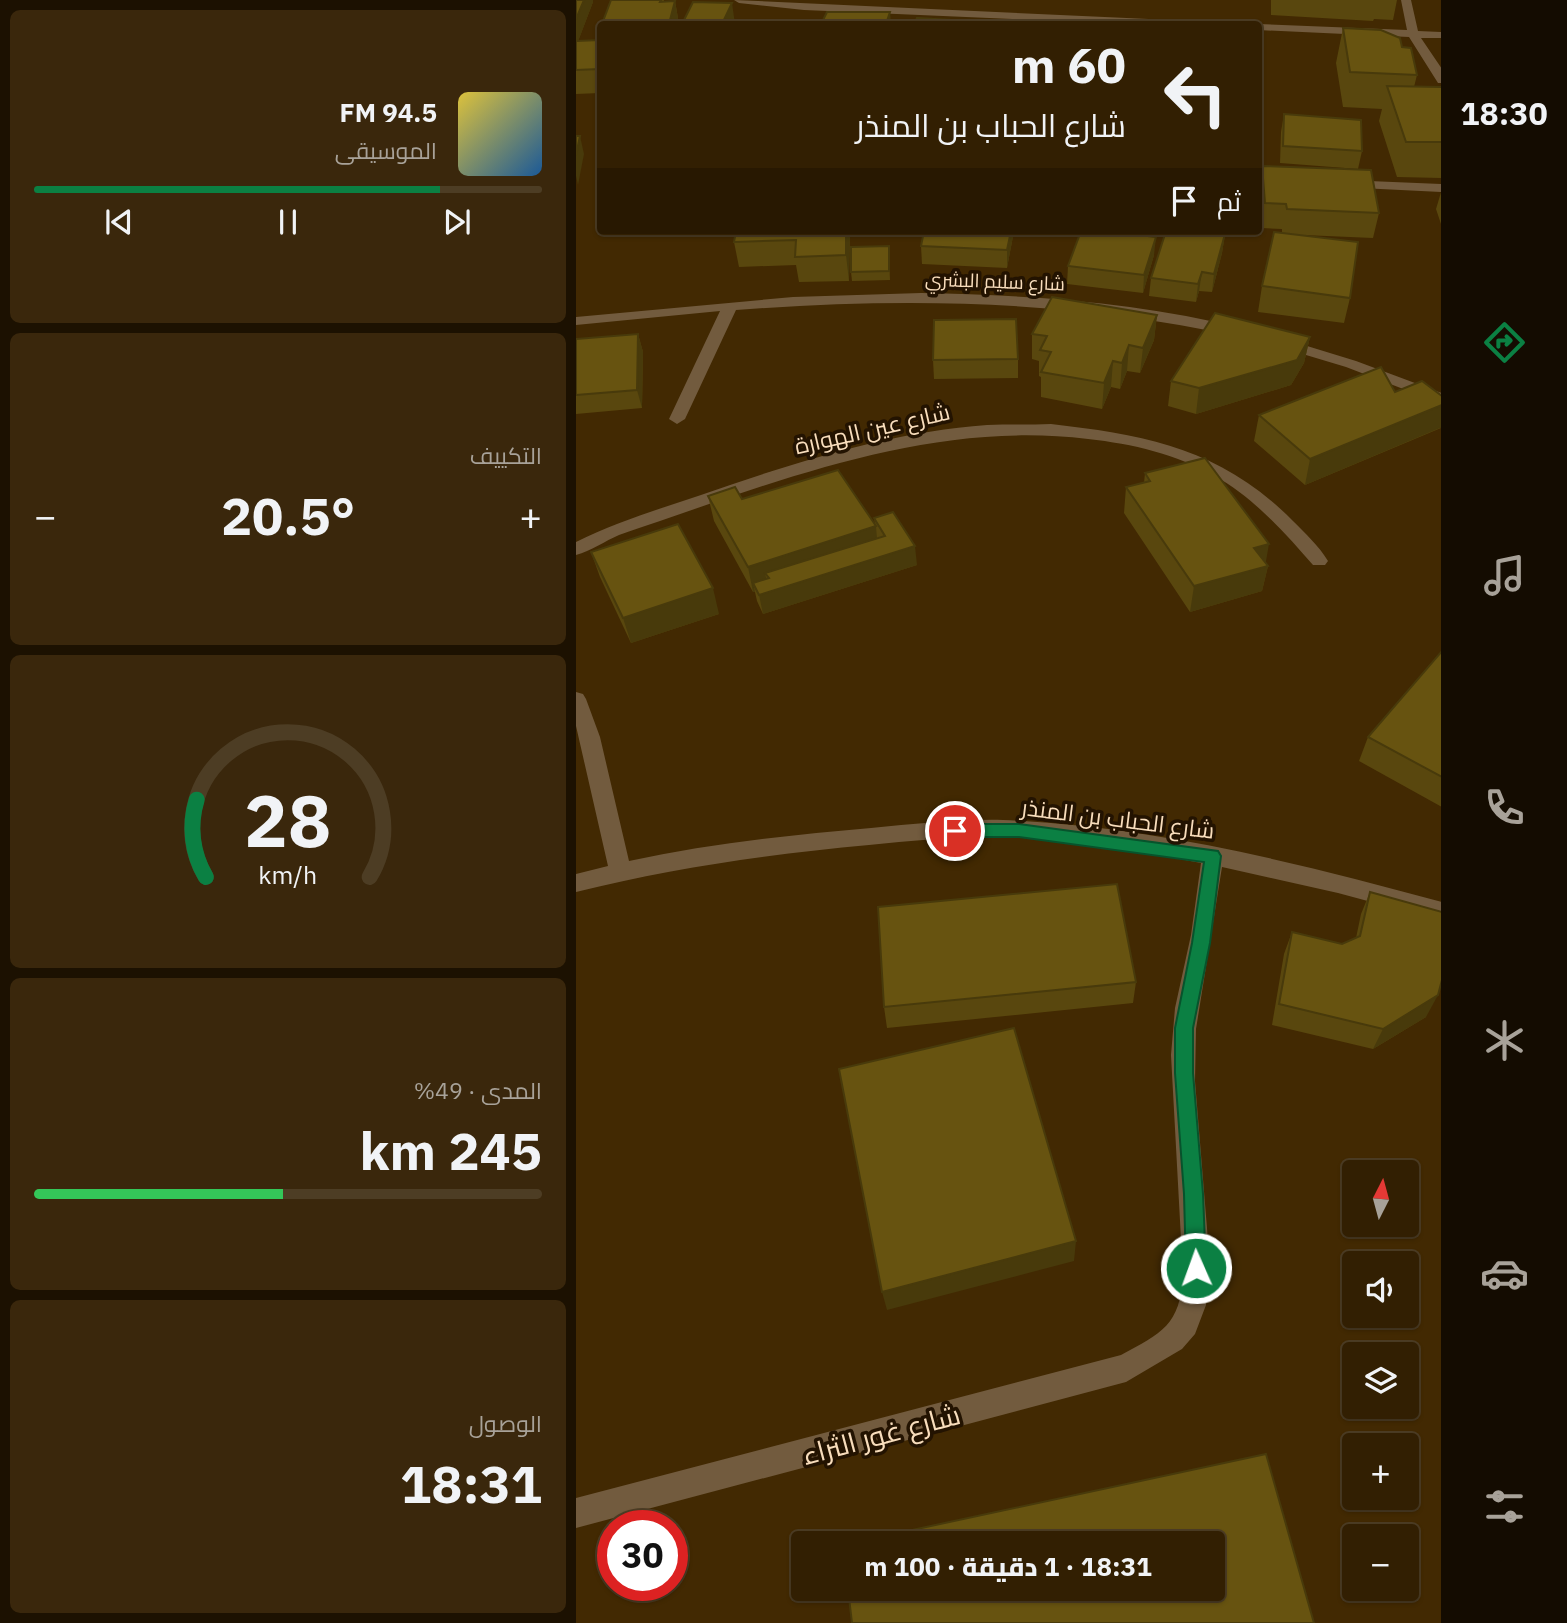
<!DOCTYPE html>
<html lang="ar">
<head>
<meta charset="utf-8">
<style>
	:root { --surface:#321f02; --page:#3a270c; --text:#f1f3f6; --muted:#a8a299; --line:#4d3d24; --accent:#0b8043 }
	body { margin:0; font-family:"IBM Plex Sans",Cairo,sans-serif; background:var(--page); color:var(--text); direction:rtl; height:100vh; display:flex; flex-direction:column; font-size:26px; white-space:nowrap }
	* { box-sizing:border-box; margin:0 }
	p { font-size:23px; color:var(--muted) }
	.icon { flex:none; width:38px; height:38px; fill:none; stroke:currentColor; stroke-width:2; stroke-linecap:round; stroke-linejoin:round }
	.map { position:relative; flex:1; overflow:hidden; direction:ltr }
	.panel { display:flex; flex-direction:column; gap:10px; padding:10px; background:#1c1101; width:576px }
	.panel>* { flex:none }
	.banner { position:absolute; left:21px; top:21px; width:665px; height:214px; border-radius:7px; box-shadow:0 2px 5px #0004,0 0 0 2px var(--line); direction:rtl; background:#321f02; color:var(--text); overflow:hidden }
	.needle { width:46px; rotate:6deg }
	.controls { position:absolute; left:766px; top:1160px; display:grid; gap:14px }
	.controls a { display:grid; place-items:center; width:77px; height:77px; border-radius:7px; background:var(--surface); box-shadow:0 2px 5px #0004,0 0 0 2px var(--line); font-size:35px }
	.speed { position:absolute; left:21px; top:1510px; display:flex; gap:14px; font-size:35px; font-weight:700; text-align:center }
	.speed>* { display:grid; place-content:center; width:91px; height:91px; border-radius:50%; background:var(--surface); box-shadow:0 2px 5px #0004,0 0 0 2px var(--line); line-height:1 }
	.speed .limit { border:10px solid #d22; background:#fff; color:#111 }
	.pin { position:absolute; display:grid; place-items:center; width:60px; height:60px; color:#fff; margin:-30px; border:4px solid #fff; border-radius:50%; box-shadow:0 2px 7px #0007 }
	.me { position:absolute; width:77px; margin:-38px; rotate:358deg; stroke-linejoin:round; filter:drop-shadow(0 0 5px #0008) }
	.turn { display:flex; align-items:center; gap:24px; height:147px; padding:0 21px; font-size:32px }
	.turn .icon { width:91px; height:91px; stroke-width:2.5 }
	.turn b { display:block; font-size:49px; line-height:60px }
	.then { display:flex; align-items:center; height:66px; padding:0 21px; background:#0003; gap:14px; font-size:26px }
	.big { font-size:52px; font-weight:800; line-height:1.1 }
	.panel .widget { flex:1; display:flex; flex-direction:column; justify-content:center; gap:10px; min-width:0; padding:0 24px; border-radius:10px; background:var(--page) }
	.panel .dial { align-items:center; gap:0 }
	.dial svg { height:182px; overflow:visible; fill:none; stroke:var(--line); stroke-width:7; stroke-linecap:round; text-anchor:middle }
	.dial text { fill:var(--text); stroke:none }
	.song { display:flex; align-items:center; gap:21px }
	.cover { width:84px; height:84px; border-radius:10px; background:linear-gradient(135deg,hsl(50 70% 55%),hsl(210 70% 35%)) }
	.played { height:7px; border-radius:4px; background:linear-gradient(90deg,var(--accent) 80%,var(--line) 80%) }
	.keys { display:flex; justify-content:space-around; direction:ltr }
	.heat { display:flex; justify-content:space-between; align-items:center; font-size:38px; direction:ltr }
	.charge { height:10px; border-radius:5px; background:linear-gradient(90deg,#34c759 49%,var(--line) 0) }
	.trip { position:absolute; left:215px; top:1531px; width:434px; height:70px; border-radius:7px; background:var(--surface); box-shadow:0 2px 5px #0004,0 0 0 2px var(--line); font-weight:800; line-height:70px; text-align:center; direction:rtl }
	main { display:flex; flex:1; min-height:0 }
	.dock { display:flex; flex-direction:column; width:126px; justify-content:space-around; align-items:center; background:#140c01; color:var(--muted) }
	.dock .icon { width:49px; height:49px }
	.dock .current { color:var(--accent) }
	.dock b { font-size:32px; color:var(--text) }
	.map>svg:first-child { display:block }
	.lines { fill:none; stroke-linecap:round; stroke-linejoin:round }
	.minor { fill:#725b3e; fill-rule:evenodd }
	.wall { fill:#59470e }
	.shaded-wall { fill:#483a0b }
	.building { fill:#675310; stroke:#483a0b; stroke-width:2 }
	.route { fill:#0b8043; stroke:#07532c; stroke-width:2 }
	.labels { text-anchor:middle; dominant-baseline:central; stroke-width:7; stroke-linejoin:round; paint-order:stroke }
	.far-street-label { font-size:19px; fill:#f8ddbc; stroke:#231301 }
	.street-label { font-size:23px; fill:#f8ddbc; stroke:#231301 }
	.near-street-label { font-size:28px; fill:#f8ddbc; stroke:#231301 }
</style>
</head>
<body>
<main>
<nav class="dock">
<b>18:30</b>
<svg class="icon current" aria-label="directions" viewBox="0 0 24 24"><path d="M12 3l9 9-9 9-9-9zM9 14v-3h6M13 9l2 2-2 2"/></svg>
<svg class="icon" aria-label="music" viewBox="0 0 24 24"><path d="M9 18V5l10-2v13"/><circle cx="6" cy="18" r="3"/><circle cx="16" cy="16" r="3"/></svg>
<svg class="icon" aria-label="phone" viewBox="0 0 24 24"><path d="M5 4h4l2 5-3 2q2 4 5 5l2-3 5 2v4C11 20 4 13 5 4z"/></svg>
<svg class="icon" aria-label="climate" viewBox="0 0 24 24"><path d="M12 3v18M4 7l16 10M4 17L20 7"/></svg>
<svg class="icon" aria-label="car" viewBox="0 0 24 24"><path d="M5 17H2v-5l4-1 3-4h7l3 4 3 1v5h-3M9 17h6M6 11h13"/><circle cx="7" cy="17" r="2"/><circle cx="17" cy="17" r="2"/></svg>
<svg class="icon" aria-label="filters" viewBox="0 0 24 24"><path d="M4 7h16M4 17h16"/><circle cx="9" cy="7" r="2"/><circle cx="15" cy="17" r="2"/></svg>
</nav>
<div class="map">
<svg width="866" height="1623" viewBox="0 0 866 1623">
	<rect width="100%" height="100%" fill="#422902"/>
	<g class="lines">
		<g class="minor">
			<polygon points="158,0 617,21 623,24 551,24 228,10 163,3"/>
			<polygon points="825,0 835,0 842,31 866,32 866,38 845,38 866,69 866,83 862,83 833,37 682,30 682,24 678,24 682,24 831,30"/>
			<polygon points="769,180 866,184 866,192 764,187 762,184"/>
			<path d="M345,293c108,2 216,9 321,35l3,3 -8,5c-171,-36 -328,-39 -501,-26l-51,109 -8,5 -8,-5 51,-108 -144,14v-8l217,-20z"/>
			<polygon points="705,338 780,361 866,393 866,404 770,367 700,346 697,343"/>
			<path d="M475,424c96,11 171,25 242,97 12,12 26,25 35,40l-3,4h-12c-29,-33 -59,-67 -98,-89 -39,-22 -82,-32 -127,-37 -149,-18 -289,34 -428,82 -14,5 -28,9 -41,14 -14,6 -28,16 -43,20v-13c40,-20 83,-33 125,-47 92,-32 188,-63 286,-70 21,-1 43,0 64,-1z"/>
			<path d="M0,692l7,2 3,5 14,38 29,124c79,-17 160,-26 242,-33 44,-4 88,-9 132,-8 148,6 296,43 439,82v19l-104,-28 -116,-26 -26,162 -1,52 15,184 -4,40 -11,29 -13,15 -56,33 -550,146v-30l545,-143c41,-22 59,-30 62,-79l-12,-221 4,-47 16,-73 10,-72c-65,-12 -133,-24 -200,-26 -44,-1 -88,4 -132,8 -99,9 -197,23 -293,47v-18l32,-8 -32,-140z"/>
		</g>
	</g>
	<g class="wall">
		<polygon points="0,0 17,2 2,41 24,40 23,34 24,29 24,93 0,94"/>
		<polygon points="35,0 88,0 88,2 99,1 102,18 100,24 26,24"/>
		<polygon points="695,0 821,0 817,20 798,19 797,21 695,15"/>
		<polygon points="767,28 826,47 841,75 838,87 866,87 866,178 821,177 803,121 806,109 767,107 760,63"/>
		<polygon points="708,114 786,151 782,169 704,163 705,132"/>
		<polygon points="686,166 803,213 797,238 727,235 774,298 768,323 682,312 686,286 706,233 706,229 685,228 682,189"/>
		<polygon points="866,189 866,227 860,209"/>
		<polygon points="274,231 273,281 223,282 220,265 163,267 158,242"/>
		<polygon points="348,231 438,231 431,268 346,264 345,246"/>
		<polygon points="649,234 646,253 636,292 623,291 620,302 573,296 575,278"/>
		<polygon points="313,255 314,280 276,281 275,272"/>
		<polygon points="578,255 567,293 491,284 492,266"/>
		<polygon points="581,315 578,340 564,373 551,371 544,389 535,387 526,409 465,397 465,377 463,376 463,361 456,359 456,334"/>
		<polygon points="62,334 67,352 66,408 0,414 0,339"/>
		<polygon points="734,337 728,363 715,385 620,414 592,406 595,381"/>
		<polygon points="442,359 442,378 358,379 357,360"/>
		<polygon points="819,392 865,428 729,485 678,441 683,415"/>
		<polygon points="569,473 689,563 692,566 686,591 614,612 548,513 550,487 568,483"/>
		<polygon points="132,496 166,499 299,525 298,518 341,565 187,614 181,601 179,592 177,592 138,521"/>
		<polygon points="15,552 143,614 55,643 24,577"/>
		<polygon points="866,651 866,807 783,761 792,737"/>
		<polygon points="794,892 850,1017 797,1049 696,1025 708,954 716,932 766,944 780,938 785,914"/>
		<polygon points="560,982 557,1003 311,1028 308,1007"/>
	</g>
	<g class="shaded-wall">
		<polygon points="8,0 17,0 17,2 0,47 0,19"/>
		<polygon points="99,1 102,18 100,24 94,24 94,20"/>
		<polygon points="156,3 159,24 146,24"/>
		<polygon points="314,12 315,24 310,24"/>
		<polygon points="4,136 8,154 2,185 0,176 0,155"/>
		<polygon points="270,231 274,231 273,281 270,255"/>
		<polygon points="435,231 438,231 431,268 431,250"/>
		<polygon points="649,234 646,253 636,292 638,274"/>
		<polygon points="580,237 578,255 567,293 568,275"/>
		<polygon points="626,272 623,291 620,302 622,284"/>
		<polygon points="581,315 578,340 564,373 567,348"/>
		<polygon points="62,334 67,352 66,408 61,390"/>
		<polygon points="734,337 728,363 715,385 620,414 623,388"/>
		<polygon points="553,345 551,371 544,389 546,363"/>
		<polygon points="537,361 535,387 526,409 528,383"/>
		<polygon points="866,405 866,427 729,485 734,459"/>
		<polygon points="300,526 302,552 193,578 189,573 192,587 177,583 179,592 177,592 172,567"/>
		<polygon points="693,544 689,567 692,566 686,591 614,612 618,586 678,548"/>
		<polygon points="339,546 341,565 187,614 183,595"/>
		<polygon points="137,588 143,614 55,643 47,618"/>
		<polygon points="862,995 850,1017 797,1049 807,1029"/>
		<polygon points="500,1241 498,1261 311,1310 306,1292"/>
	</g>
	<g class="building">
		<polygon points="0,0 8,0 0,19"/>
		<polygon points="35,0 85,0 84,2 99,1 94,20 76,20 74,24 26,24"/>
		<polygon points="117,2 156,3 146,24 106,24"/>
		<polygon points="251,12 314,12 310,24 245,24"/>
		<polygon points="341,18 411,22 410,24 338,24"/>
		<polygon points="767,28 805,30 824,38 826,47 835,48 841,75 774,72"/>
		<polygon points="24,40 24,69 0,70 0,41"/>
		<polygon points="811,86 866,87 866,142 830,142"/>
		<polygon points="708,114 785,120 786,151 707,146"/>
		<polygon points="0,136 4,136 0,155"/>
		<polygon points="686,166 795,170 803,213 711,209 710,204 689,203"/>
		<polygon points="160,231 270,231 270,255 219,257 220,240 158,242"/>
		<polygon points="348,231 435,231 431,250 345,246"/>
		<polygon points="505,231 529,231 580,237 568,275 492,266"/>
		<polygon points="590,231 621,231 649,234 638,274 626,272 622,284 575,278"/>
		<polygon points="698,232 782,242 774,298 686,286"/>
		<polygon points="313,246 313,271 275,272 275,247"/>
		<polygon points="476,297 581,315 567,348 553,345 546,363 537,361 528,383 465,372 475,352 464,350 471,336 456,334"/>
		<polygon points="639,313 734,337 721,360 623,388 595,381"/>
		<polygon points="440,319 442,359 357,360 358,320"/>
		<polygon points="62,334 61,390 0,395 0,339"/>
		<polygon points="805,367 819,392 846,381 866,396 866,405 734,459 683,415"/>
		<polygon points="629,458 693,544 678,548 692,566 618,586 550,487 574,481 569,473"/>
		<polygon points="262,470 300,526 172,567 132,496 159,487 166,499"/>
		<polygon points="317,512 339,546 183,595 177,583 193,578 189,573 309,536 298,518"/>
		<polygon points="102,524 137,588 47,618 15,552"/>
		<polygon points="866,651 866,777 792,737"/>
		<polygon points="541,884 560,982 308,1007 302,907"/>
		<polygon points="794,892 866,912 866,980 862,995 807,1029 703,1004 716,932 766,944 784,936"/>
		<polygon points="438,1028 500,1241 306,1292 263,1069"/>
		<polygon points="690,1454 738,1623 276,1623 272,1589 637,1589 637,1544 271,1544"/>
	</g>
	<polygon class="route" points="379,824 443,824 642,851 645,856 634,943 617,1028 617,1073 627,1194 630,1268 627,1275 620,1278 613,1275 610,1268 608,1194 599,1073 599,1028 616,943 628,862 443,837 379,837 371,831"/>
	<g class="labels">
		<g class="far-street-label">
			<text transform="translate(419 281) rotate(2)">شارع سليم البشري</text>
		</g>
		<g class="street-label">
			<text transform="translate(296 428) rotate(-13)">شارع عين الهوارة</text>
			<text transform="translate(542 818) rotate(7)">شارع الحباب بن المنذر</text>
		</g>
		<g class="near-street-label">
			<text transform="translate(305 1434) rotate(-15)">شارع غور الثراء</text>
		</g>
	</g>
</svg>
<div class="controls">
<a><svg class="needle" viewBox="-14 -14 28 28"><path d="M0-13l5 13h-10z" fill="#e53935"/><path d="M0 13l5-13h-10z" fill="#a8a299"/></svg></a>
<a><svg class="icon" aria-label="sound" viewBox="0 0 24 24"><path d="M4 9h4l5-4v14l-5-4H4zM17 9q2 3 0 6"/></svg></a>
<a><svg class="icon" aria-label="layers" viewBox="0 0 24 24"><path d="M12 4l9 5-9 5-9-5zM3 14l9 5 9-5"/></svg></a>
<a>+</a>
<a>−</a>
</div>
<div class="speed"><div class="limit">30</div></div>
<div class="pin" style="left:379px;top:831px;background:#d93025"><svg class="icon" aria-label="arrive" viewBox="0 0 24 24"><path d="M6 21V4h12l-3 4 3 4H6"/></svg></div>
<svg class="me" style="left:620px;top:1268px" viewBox="-20 -20 40 40"><circle r="17" fill="#0b8043" stroke="#fff" stroke-width="3"/><path d="M0-11L8 9 0 5-8 9z" fill="#fff"/></svg>
<div class="trip">18:31 · 1 دقيقة · 100 m</div>
<div class="banner">
<div class="turn"><svg class="icon" aria-label="left" viewBox="0 0 24 24"><path d="M17 20v-9H6M10 6l-5 5 5 5"/></svg><div><b>60 m</b>شارع الحباب بن المنذر</div></div>
<div class="then">ثم<svg class="icon" aria-label="arrive" viewBox="0 0 24 24"><path d="M6 21V4h12l-3 4 3 4H6"/></svg></div>
</div>
</div>
<section class="panel">
<div class="widget">
<div class="song"><i class="cover"></i><div><b>94.5 FM</b><p>الموسيقى</p></div></div>
<div class="played"></div>
<div class="keys"><svg class="icon" aria-label="previous" viewBox="0 0 24 24"><path d="M18 5L8 12l10 7zM5 5v14"/></svg><svg class="icon" aria-label="pause" viewBox="0 0 24 24"><path d="M8 5v14M16 5v14"/></svg><svg class="icon" aria-label="next" viewBox="0 0 24 24"><path d="M6 5l10 7-10 7zM19 5v14"/></svg></div>
</div>
<div class="widget"><p>التكييف</p>
<div class="heat"><a>−</a><b class="big">20.5°</b><a>+</a></div>
</div>
<div class="widget dial"><svg viewBox="0 0 100 80">
<path d="M14 69A42 42 0 1 1 86 69"/>
<path d="M14 69A42 42 0 0 1 10 35" stroke="#0b8043"/>
<text x="50" y="56" font-size="32" font-weight="700">28</text>
<text x="50" y="72" font-size="11">km/h</text>
</svg></div>
<div class="widget"><p>المدى · 49%</p><b class="big">245 km</b><div class="charge"></div></div>
<div class="widget"><p>الوصول</p><b class="big">18:31</b></div>
</section>
</main>
</body>
</html>
